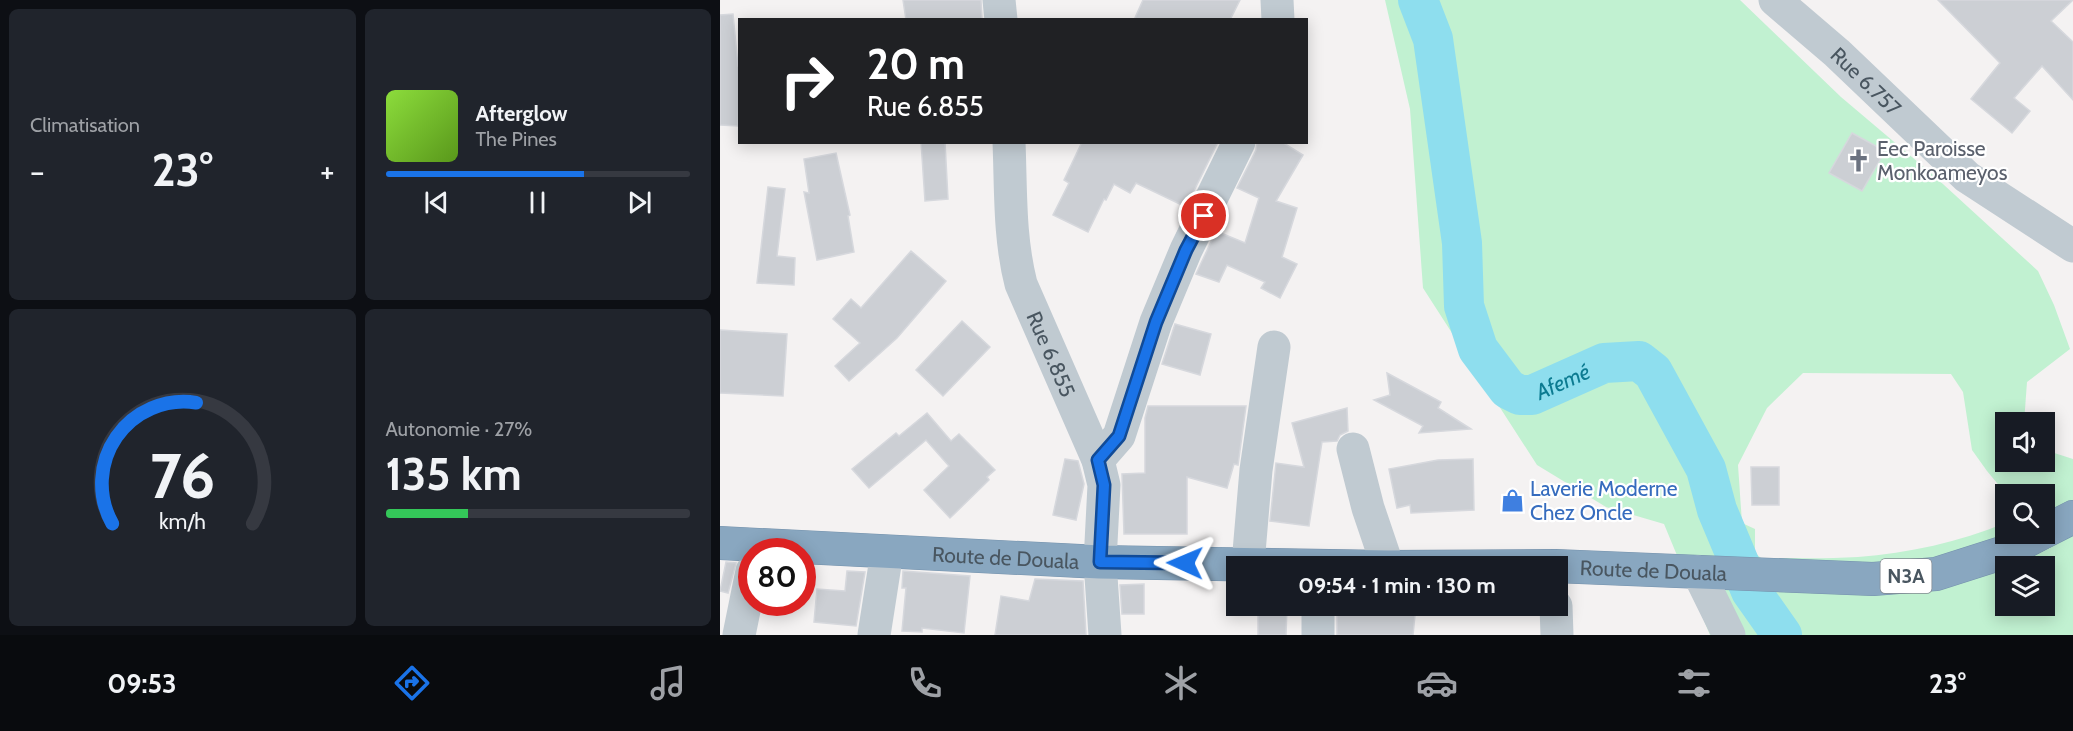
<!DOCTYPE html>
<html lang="fr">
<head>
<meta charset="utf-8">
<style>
	:root { --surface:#171b24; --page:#20242c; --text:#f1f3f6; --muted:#9ea1a6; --line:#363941; --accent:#1a73e8 }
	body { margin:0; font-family:Cabin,sans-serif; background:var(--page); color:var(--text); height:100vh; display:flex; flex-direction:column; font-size:22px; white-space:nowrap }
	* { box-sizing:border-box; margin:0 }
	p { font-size:20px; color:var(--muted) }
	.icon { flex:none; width:33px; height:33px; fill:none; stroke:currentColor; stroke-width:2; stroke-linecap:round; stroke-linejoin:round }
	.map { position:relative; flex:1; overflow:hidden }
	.details { display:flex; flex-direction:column; gap:9px; padding:9px; background:#0d0f14; width:720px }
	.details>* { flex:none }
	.top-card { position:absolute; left:18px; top:18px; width:570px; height:126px; border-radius:0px; box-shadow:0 3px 15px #0003; background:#202124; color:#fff; overflow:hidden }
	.fabs { position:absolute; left:1275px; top:412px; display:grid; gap:12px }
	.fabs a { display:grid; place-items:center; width:60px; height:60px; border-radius:0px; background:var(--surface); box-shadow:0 3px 15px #0003; font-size:30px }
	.speed { position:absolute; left:18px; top:538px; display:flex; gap:12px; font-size:30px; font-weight:700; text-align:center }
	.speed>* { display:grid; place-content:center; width:78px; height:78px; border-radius:50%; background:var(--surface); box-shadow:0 3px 15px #0003; line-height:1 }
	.speed .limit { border:9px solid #d22; background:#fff; color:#111 }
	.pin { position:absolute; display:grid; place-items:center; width:51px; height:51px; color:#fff; margin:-26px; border:3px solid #fff; border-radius:50%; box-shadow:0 2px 6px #0007 }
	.me { position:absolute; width:66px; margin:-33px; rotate:271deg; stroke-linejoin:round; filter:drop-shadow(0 0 4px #0008) }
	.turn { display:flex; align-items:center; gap:21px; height:126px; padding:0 30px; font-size:27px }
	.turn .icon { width:78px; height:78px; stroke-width:2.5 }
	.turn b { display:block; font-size:42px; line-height:51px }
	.big { font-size:45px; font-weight:800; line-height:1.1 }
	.details .tile { flex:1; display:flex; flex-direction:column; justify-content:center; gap:9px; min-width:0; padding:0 21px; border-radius:9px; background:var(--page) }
	.details .dial { align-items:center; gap:0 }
	.dial svg { height:156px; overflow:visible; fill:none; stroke:var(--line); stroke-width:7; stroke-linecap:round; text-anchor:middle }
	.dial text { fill:var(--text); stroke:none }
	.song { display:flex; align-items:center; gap:18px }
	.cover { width:72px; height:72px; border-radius:9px; background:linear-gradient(135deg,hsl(90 70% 55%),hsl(90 70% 35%)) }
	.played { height:6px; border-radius:3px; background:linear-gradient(90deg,var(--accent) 65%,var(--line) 65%) }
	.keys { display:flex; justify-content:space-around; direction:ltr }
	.heat { display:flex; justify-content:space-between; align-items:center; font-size:33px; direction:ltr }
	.charge { height:9px; border-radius:4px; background:linear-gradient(90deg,#34c759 27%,var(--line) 0) }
	.details .tiles { flex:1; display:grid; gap:9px; grid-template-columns:repeat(2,1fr) }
	.trip { position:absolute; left:506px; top:556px; width:342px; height:60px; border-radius:0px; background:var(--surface); box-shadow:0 3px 15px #0003; font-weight:800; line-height:60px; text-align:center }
	.menu { display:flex; height:96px; justify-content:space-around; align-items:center; background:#090b0e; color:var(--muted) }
	.menu .icon { width:42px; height:42px }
	.menu .current { color:var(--accent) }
	.menu b { font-size:27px; color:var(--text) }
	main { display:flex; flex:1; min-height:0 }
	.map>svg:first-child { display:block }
	.green { fill:#c1f1d1; fill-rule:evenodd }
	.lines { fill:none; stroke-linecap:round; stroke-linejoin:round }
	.river { stroke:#8edeee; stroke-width:40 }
	.building { fill:#cccfd4; stroke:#d6d8dd; stroke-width:1.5 }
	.highway-casing { stroke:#7592ac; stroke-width:34 }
	.minor { stroke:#c0cad1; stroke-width:33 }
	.highway { stroke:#89a7c0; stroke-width:33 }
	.route-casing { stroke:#114b97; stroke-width:15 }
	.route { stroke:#1a73e8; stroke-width:10 }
	.labels { text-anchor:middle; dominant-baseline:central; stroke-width:4.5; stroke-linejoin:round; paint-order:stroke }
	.shield { fill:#fff; stroke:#808990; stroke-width:1.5 }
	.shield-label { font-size:20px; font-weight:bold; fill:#495660 }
	.street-label { font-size:21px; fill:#495660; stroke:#fff }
	.worship-label { font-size:21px; fill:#5b616d; stroke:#fff; text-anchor:start }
	.shop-label { font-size:21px; fill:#366cbe; stroke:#fff; text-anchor:start }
	.water-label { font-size:22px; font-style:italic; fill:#0c7b91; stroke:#fff }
</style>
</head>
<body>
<main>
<section class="details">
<div class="tiles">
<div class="tile"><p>Climatisation</p>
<div class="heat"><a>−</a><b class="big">23°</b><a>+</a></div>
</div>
<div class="tile">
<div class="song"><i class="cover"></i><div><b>Afterglow</b><p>The Pines</p></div></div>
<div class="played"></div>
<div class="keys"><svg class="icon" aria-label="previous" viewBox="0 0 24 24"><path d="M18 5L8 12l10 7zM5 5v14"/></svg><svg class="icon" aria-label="pause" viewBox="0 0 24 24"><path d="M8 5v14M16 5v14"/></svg><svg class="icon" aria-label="next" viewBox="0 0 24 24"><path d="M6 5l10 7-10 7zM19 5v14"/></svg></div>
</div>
<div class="tile dial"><svg viewBox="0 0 100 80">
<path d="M14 69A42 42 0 1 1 86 69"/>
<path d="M14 69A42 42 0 0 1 57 7" stroke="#1a73e8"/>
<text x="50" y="56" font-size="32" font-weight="700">76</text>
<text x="50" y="72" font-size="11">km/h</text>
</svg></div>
<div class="tile"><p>Autonomie · 27%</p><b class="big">135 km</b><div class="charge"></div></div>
</div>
</section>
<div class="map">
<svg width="1353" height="635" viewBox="0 0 1353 635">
	<rect width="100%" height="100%" fill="#f4f2f2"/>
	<path class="green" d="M665,0h355l101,97 91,77 106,97 16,34 16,44 -43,33 -3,41h-18v39h38l1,-12 28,9v176h-363l-46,-111 -58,-17 -69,-42 -114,-177 -13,-179zM1083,373l148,1 12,18 9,58 15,21 20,24h37v39h-38l-1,-11c-45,19 -97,30 -147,34 -32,2 -65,1 -97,1l-6,-5v-24l-13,-6 -4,-58 29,-57zM1286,567h38v39h-38z"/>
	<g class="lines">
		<path class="river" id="s1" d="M698,0l15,39 29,204 2,63 14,43 30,40 12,6h12l72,-32 35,-2 14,11 53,97 11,41 34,81 31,44"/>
	</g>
	<g class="building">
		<polygon points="183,0 261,0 262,20 186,20"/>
		<polygon points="423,0 520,0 510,20 414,20"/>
		<polygon points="1218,0 1353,0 1331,21 1353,42 1353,100 1322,66 1294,98 1310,111 1292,133 1251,99 1280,63"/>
		<polygon points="13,14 18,66 20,66 18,126 0,125 0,15"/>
		<polygon points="1132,133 1165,151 1142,191 1109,173"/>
		<polygon points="201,142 225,142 228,199 205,201"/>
		<polygon points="362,142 498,142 466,207 416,183 410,193 394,184 386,200 384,199 368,232 333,215 349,183 344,180"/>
		<polygon points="537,142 562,142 583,155 556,201 577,208 562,257 577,264 560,298 541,288 545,282 507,265 499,282 476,274 496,231 525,243 539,198 517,188 536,150"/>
		<polygon points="116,153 130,215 128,216 134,252 97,260 84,192 89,193 84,159"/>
		<polygon points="48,187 65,189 57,256 75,258 74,285 37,283"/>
		<polygon points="191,251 226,281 177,338 129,381 115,366 140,343 113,319 131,299 141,308"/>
		<polygon points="242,321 270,347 223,396 196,370"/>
		<polygon points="455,324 491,334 480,375 442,364"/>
		<polygon points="0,330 67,334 63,396 0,393"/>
		<polygon points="667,373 721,402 718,408 751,429 699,433 703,426 654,400 670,395"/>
		<polygon points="428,406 526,406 518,465 514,464 507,488 467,477 467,534 404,534 402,474 425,473 425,418"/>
		<polygon points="627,408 628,431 620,435 617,441 602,442 589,526 550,521 556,463 584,467 572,423"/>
		<polygon points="207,413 231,441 239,434 275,470 267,477 269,480 230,518 204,490 229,466 206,440 149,488 132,469 176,433 179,436"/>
		<polygon points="345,459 358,461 364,484 356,520 333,515"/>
		<polygon points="753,459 754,510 691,513 690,505 677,508 669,469 718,460"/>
		<polygon points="1031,467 1059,467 1059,505 1032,505"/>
		<polygon points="6,562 16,563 8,593 0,591"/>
		<polygon points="127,571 145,572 136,626 94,622 97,589 125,591"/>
		<polygon points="183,571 250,576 244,633 202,628 202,632 182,631 186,588 182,588"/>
		<polygon points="315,579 363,581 366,635 275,635 281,596 309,601"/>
		<polygon points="424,584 424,614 402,614 400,585"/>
		<polygon points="538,606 567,606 566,635 538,635"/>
		<polygon points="619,606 692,606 691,615 695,615 693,635 617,635 617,608 619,608"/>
	</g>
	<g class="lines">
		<defs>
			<g id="highway">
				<polyline points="1324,532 1353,517"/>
				<path id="s4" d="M0,543l380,19 288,5 167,-1 318,13 63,-5 69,-22 35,-18"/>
			</g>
		</defs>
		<use href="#highway" class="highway-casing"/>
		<g class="minor">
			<polyline points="279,0 281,20"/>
			<polyline points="557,0 558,20"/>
			<path id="s2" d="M1055,0l62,53 130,124 106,69"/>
			<path id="s3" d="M289,142c2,48 0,95 12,142l77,176 6,25 -4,77 5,73"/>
			<polyline points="633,449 648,508 668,567"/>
			<polyline points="378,460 399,436 436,322 466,250 519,142"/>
			<polyline points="528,564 536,470 554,347"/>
			<polyline points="978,572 1009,635"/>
			<polyline points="598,606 598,635"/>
			<polyline points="836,606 837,635"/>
			<polyline points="19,635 32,571"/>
			<polyline points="154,635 167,552"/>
		</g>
		<use href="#highway" class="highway"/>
	</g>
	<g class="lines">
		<defs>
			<polyline id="route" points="465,563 380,562 384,485 378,460 399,436 436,322 466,250 484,216"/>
		</defs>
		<use href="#route" class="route-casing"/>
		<use href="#route" class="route"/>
	</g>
	<defs>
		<symbol id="church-bare" viewBox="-9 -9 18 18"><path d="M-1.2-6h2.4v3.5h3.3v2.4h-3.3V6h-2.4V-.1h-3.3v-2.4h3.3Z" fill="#6b7280" stroke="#fff" stroke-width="2.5" paint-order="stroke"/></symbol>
		<symbol id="shop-bare" viewBox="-9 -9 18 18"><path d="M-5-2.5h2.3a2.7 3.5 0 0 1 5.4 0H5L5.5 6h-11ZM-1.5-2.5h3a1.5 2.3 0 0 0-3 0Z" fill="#3f7fe0" stroke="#fff" stroke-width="2.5" paint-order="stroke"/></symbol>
	</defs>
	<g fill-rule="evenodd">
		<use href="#church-bare" x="1122" y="144" width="33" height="33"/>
		<use href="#shop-bare" x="776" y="484" width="33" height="33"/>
	</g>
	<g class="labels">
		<rect class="shield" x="1160.5" y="559" width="51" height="34" rx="4.5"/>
		<g class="shield-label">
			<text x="1186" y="576">N3A</text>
		</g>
		<g class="street-label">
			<text stroke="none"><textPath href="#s2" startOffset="122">Rue 6.757</textPath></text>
			<text stroke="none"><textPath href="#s3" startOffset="219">Rue 6.855</textPath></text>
			<text stroke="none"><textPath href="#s4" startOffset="286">Route de Douala</textPath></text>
			<text stroke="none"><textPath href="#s4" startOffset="934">Route de Douala</textPath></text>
		</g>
		<g class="worship-label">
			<text x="1157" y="148">Eec Paroisse<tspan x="1157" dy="24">Monkoameyos</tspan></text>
		</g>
		<g class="shop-label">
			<text x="810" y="488">Laverie Moderne<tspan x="810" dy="24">Chez Oncle</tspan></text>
		</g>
		<g class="water-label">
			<text stroke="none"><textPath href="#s1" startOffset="465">Afemé</textPath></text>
		</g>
	</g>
</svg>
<div class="fabs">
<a><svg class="icon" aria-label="sound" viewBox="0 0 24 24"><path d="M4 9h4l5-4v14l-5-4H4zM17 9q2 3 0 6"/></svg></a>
<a><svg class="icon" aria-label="search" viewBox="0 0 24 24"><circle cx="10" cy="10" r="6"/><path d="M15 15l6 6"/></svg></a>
<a><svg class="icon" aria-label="layers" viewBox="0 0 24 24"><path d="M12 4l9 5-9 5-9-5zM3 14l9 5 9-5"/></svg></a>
</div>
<div class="speed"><div class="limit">80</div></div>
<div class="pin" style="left:484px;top:216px;background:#d93025"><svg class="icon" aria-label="arrive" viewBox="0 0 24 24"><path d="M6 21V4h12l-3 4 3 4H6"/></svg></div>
<svg class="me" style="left:465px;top:563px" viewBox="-20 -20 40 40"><path d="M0-17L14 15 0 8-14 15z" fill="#1a73e8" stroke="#fff" stroke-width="4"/></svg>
<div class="trip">09:54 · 1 min · 130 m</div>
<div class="top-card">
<div class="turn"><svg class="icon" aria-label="right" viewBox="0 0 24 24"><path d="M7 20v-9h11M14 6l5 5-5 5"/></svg><div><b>20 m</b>Rue 6.855</div></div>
</div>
</div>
</main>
<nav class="menu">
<b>09:53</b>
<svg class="icon current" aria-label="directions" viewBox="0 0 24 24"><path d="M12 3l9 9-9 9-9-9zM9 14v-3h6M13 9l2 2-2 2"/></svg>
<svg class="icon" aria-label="music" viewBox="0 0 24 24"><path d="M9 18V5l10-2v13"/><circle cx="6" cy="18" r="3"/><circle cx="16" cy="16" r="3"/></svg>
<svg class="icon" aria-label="phone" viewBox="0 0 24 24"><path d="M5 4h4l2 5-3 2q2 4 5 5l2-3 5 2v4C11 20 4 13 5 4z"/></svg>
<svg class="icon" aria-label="climate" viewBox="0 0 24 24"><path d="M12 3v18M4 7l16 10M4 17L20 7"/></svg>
<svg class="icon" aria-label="car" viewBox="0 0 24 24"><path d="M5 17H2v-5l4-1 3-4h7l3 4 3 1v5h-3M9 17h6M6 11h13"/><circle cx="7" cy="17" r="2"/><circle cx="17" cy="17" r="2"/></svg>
<svg class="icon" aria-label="filters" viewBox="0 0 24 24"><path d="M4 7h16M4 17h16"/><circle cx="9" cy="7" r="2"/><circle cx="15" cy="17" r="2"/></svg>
<b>23°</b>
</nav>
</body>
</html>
